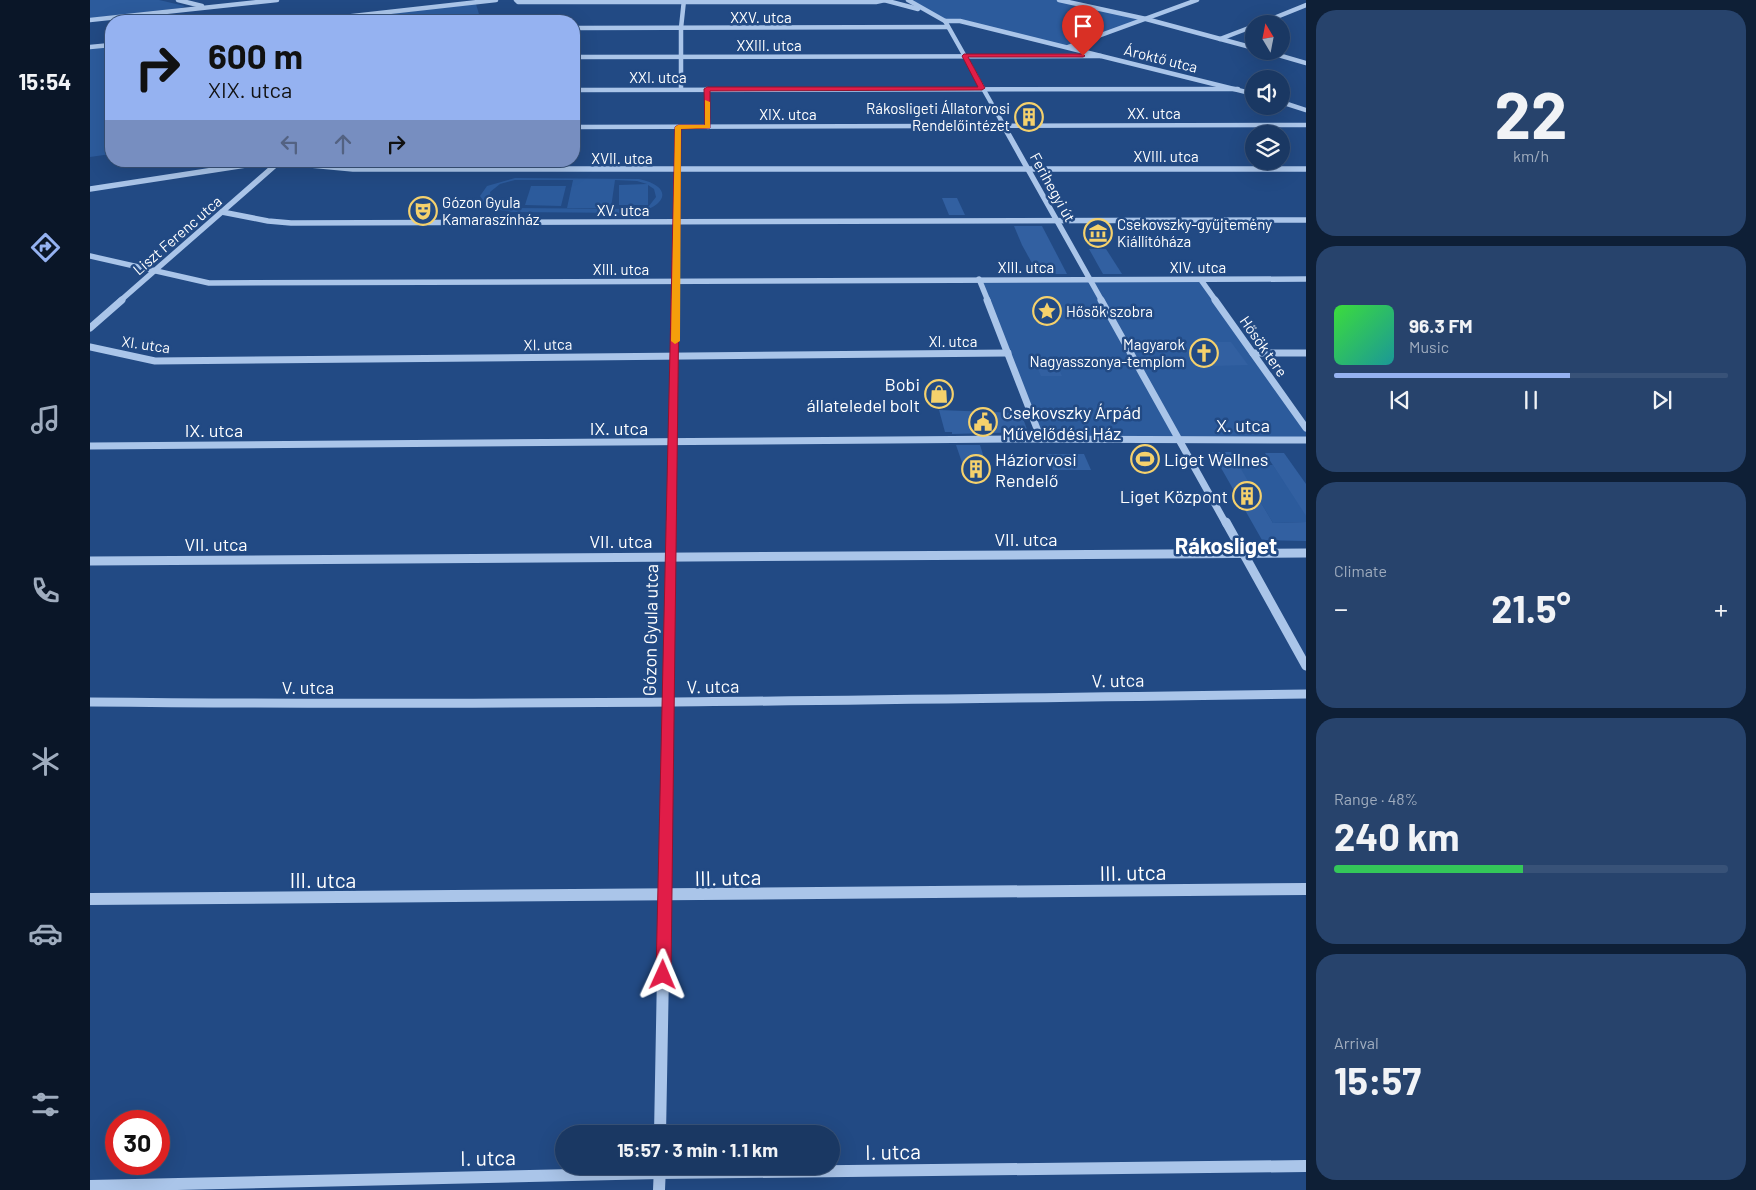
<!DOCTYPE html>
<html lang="en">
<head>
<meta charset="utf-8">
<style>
	:root { --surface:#1a3863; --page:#27436c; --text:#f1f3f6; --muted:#9facbe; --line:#385278; --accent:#95b2f1 }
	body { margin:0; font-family:Barlow,sans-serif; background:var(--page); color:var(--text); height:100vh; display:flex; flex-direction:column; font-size:19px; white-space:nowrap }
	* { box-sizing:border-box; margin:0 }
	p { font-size:16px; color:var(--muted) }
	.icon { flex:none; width:28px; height:28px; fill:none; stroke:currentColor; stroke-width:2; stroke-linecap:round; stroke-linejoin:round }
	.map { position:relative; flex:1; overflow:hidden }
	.sheet { display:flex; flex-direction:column; gap:10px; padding:10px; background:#0e1f36; width:450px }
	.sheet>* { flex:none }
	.guide { position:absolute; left:15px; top:15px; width:475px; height:152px; border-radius:20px; box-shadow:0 5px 20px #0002,0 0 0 1px var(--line); background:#95b2f1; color:#111; overflow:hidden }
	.needle { width:32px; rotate:350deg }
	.controls { position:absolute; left:1155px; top:15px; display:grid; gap:10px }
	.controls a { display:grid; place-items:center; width:45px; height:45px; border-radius:50%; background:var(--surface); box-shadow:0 5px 20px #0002,0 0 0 1px var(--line); font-size:25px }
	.speed { position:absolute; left:15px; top:1110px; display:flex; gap:10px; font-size:25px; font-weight:700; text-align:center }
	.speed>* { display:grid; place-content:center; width:65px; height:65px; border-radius:50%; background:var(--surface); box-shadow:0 5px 20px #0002,0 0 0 1px var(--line); line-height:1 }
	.speed .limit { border:8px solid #d22; background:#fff; color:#111 }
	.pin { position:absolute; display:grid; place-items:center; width:42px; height:42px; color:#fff; margin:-51px -21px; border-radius:50% 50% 50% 0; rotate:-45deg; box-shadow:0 0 5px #0007 }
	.pin .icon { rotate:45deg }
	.me { position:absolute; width:55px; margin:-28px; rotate:1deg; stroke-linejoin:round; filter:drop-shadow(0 0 4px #0008) }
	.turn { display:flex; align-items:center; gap:18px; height:105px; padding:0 20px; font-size:22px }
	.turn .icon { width:65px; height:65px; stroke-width:2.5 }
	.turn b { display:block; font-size:35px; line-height:42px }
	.lanes { display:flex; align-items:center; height:48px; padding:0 20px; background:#0003; justify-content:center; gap:25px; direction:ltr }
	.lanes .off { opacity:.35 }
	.big { font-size:38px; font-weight:700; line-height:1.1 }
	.sheet .card { flex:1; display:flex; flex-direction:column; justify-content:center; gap:8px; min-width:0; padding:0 18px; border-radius:20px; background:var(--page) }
	.sheet .dial { align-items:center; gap:0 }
	.dial b { font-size:65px; line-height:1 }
	.song { display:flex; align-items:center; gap:15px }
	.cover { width:60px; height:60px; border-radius:8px; background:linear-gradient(135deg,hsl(120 70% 55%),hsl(180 70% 35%)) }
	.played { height:5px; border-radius:2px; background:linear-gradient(90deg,var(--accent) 60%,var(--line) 60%) }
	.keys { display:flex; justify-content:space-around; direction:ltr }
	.heat { display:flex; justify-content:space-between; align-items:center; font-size:28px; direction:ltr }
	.charge { height:8px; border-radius:4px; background:linear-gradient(90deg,#34c759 48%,var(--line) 0) }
	.trip { position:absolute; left:465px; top:1125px; width:285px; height:50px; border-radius:25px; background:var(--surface); box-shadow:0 5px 20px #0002,0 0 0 1px var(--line); font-weight:700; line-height:50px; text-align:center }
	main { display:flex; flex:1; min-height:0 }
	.tab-bar { display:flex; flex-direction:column; width:90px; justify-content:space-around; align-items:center; background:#0a1628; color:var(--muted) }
	.tab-bar .icon { width:35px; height:35px }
	.tab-bar .selected { color:var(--accent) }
	.tab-bar b { font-size:22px; color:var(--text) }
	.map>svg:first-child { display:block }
	.green { fill:#2c5b9c; fill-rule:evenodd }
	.building { fill:#3260a1 }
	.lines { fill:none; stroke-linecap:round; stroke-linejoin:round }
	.minor-far4 { stroke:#aac5e9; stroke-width:4.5 }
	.minor-far3 { stroke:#aac5e9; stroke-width:5.5 }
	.minor-far2 { stroke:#aac5e9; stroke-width:7 }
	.minor-far1 { stroke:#aac5e9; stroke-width:9 }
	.minor { stroke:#aac5e9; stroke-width:12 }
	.route { fill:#e11d48; stroke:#92132f }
	.slow { fill:#f59e0b }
	.labels { text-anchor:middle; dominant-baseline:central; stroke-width:5; stroke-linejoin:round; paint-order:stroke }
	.far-street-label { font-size:15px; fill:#fff; stroke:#224a84 }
	.far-poi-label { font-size:15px; fill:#fff; stroke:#224a84; text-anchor:start }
	.poi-label { font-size:18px; fill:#fff; stroke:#224a84; text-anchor:start }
	.street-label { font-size:18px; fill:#fff; stroke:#224a84 }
	.near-street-label { font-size:21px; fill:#fff; stroke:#224a84 }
	.district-label { font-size:22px; font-weight:bold; fill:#fff; stroke:#224a84 }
</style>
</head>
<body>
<main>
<nav class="tab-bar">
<b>15:54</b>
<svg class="icon selected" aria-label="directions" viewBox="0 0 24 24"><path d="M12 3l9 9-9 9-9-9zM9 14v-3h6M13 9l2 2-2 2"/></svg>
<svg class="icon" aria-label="music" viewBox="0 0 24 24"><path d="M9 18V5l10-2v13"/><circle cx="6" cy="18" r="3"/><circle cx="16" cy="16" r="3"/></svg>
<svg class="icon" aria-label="phone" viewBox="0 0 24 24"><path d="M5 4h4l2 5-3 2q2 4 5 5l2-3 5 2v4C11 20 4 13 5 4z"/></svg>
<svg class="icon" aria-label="climate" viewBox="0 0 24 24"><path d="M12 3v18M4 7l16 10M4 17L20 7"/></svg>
<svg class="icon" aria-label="car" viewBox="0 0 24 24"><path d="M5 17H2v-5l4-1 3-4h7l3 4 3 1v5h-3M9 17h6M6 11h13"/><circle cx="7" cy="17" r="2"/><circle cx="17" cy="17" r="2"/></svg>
<svg class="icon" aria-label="filters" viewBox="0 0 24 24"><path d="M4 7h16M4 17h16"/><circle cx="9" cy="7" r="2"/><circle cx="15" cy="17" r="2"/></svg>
</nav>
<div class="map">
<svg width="1216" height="1190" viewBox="0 0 1216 1190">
	<rect width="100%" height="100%" fill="#224a84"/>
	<g class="green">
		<polygon points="0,0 69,0 95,6 91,8 0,18"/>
		<polygon points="818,0 969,0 1056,19 978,48 870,21 855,21"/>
		<polygon points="386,4 391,21 234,21"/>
		<polygon points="21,45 21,154 0,157 0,47"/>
		<path d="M425,178l124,1c37,8 26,29 -5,34l-122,-1c-13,-2 -25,-3 -32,-16l7,-10zM425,180h58l-6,28h44l4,-28 22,1 10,3 -28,1v20h29v-20l6,4 2,8 -7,9 -17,3 -119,-1 -14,-3 -8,-6 -1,-7 10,-8z"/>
		<polygon points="441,186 476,186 471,206 435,205"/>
		<polygon points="889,279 1111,280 1216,428 1216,440 951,439"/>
		<polygon points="1148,465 1183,465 1216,515 1216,522 1183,523"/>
	</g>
	<g class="building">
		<polygon points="852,198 867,198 875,215 859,215"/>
		<polygon points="924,226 952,226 977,274 948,274 932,245"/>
		<polygon points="999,249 1016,249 1032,274 1013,274"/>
		<polygon points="1108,342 1141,342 1158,365 1124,366"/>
		<polygon points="944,360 965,360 972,376 951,376"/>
		<polygon points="849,410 931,413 938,432 862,434 862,432 855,432"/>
		<polygon points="866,445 890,445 899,474 876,474"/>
		<polygon points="1122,452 1141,452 1183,523 1216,522 1216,541 1172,540"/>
		<polygon points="1175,453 1194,453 1216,484 1216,516"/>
		<polygon points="956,454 994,454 1001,470 963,470"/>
	</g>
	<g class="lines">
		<g class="minor-far4">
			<polyline points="88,0 112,6"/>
			<polyline points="426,0 428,2 786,2 795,0"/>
			<polyline points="794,0 828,9"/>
			<polyline points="818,0 855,21 917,131"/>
			<polyline points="969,0 1056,19 1164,48"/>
			<polyline points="0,20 187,0"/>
			<polyline points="218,21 406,0"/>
			<polyline points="855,21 870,21 1164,94"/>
			<polyline points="1169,24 1216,5"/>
			<polyline points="484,28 858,27"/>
			<polyline points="1130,39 1164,26"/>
			<polyline points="0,47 21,45"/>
			<polyline points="978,47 1107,0"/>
			<polyline points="1174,51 1216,63"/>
			<polyline points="484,57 1011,56"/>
			<polyline points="591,89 591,28 594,0"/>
			<polyline points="617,89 618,127"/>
			<polyline points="484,90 1148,89"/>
			<polyline points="1191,102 1216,110"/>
			<polyline points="484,127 1216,125"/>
			<polyline points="588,131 588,127"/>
		</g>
		<g class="minor-far3">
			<polyline points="916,130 1012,301"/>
			<polyline points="0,189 169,163 188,162 263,169 1216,169"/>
			<polyline points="132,212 178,221 201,223 1216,220"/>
			<polyline points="0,256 119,283 1216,279"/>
			<polyline points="889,279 898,301"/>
			<polyline points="1111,280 1126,301"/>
			<polyline points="30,301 190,161"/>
			<polyline points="585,301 588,130"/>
		</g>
		<g class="minor-far2">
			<polyline points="897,300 951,439"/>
			<polyline points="1011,300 1136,524"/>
			<polyline points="1125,300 1216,428"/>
			<polyline points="0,328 32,300"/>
			<polyline points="0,347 65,361 918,353"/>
			<polyline points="1163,353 1216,353"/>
			<polyline points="0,446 926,439 1216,440"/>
			<polyline points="581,524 585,300"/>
		</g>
		<g class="minor-far1">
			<polyline points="1136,522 1216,666"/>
			<polyline points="0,561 1216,553"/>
			<path d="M0,702c405,4 811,-2 1216,-8"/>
			<polyline points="576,813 581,522"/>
		</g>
		<g class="minor">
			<polyline points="0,899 1216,889"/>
			<polyline points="570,1134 576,812"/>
			<polyline points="0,1186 569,1173 1216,1166"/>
			<polyline points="569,1190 570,1166"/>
		</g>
	</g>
	<polygon class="route" points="874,54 993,54 995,56 993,57 878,57 895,88 892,90 620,91 620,128 591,129 581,975 579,981 573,983 568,981 566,975 585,127 588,125 615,125 614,89 617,87 888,87 872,56"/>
	<polygon class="slow" points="615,100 620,102 620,128 591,129 590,341 585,344 581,341 585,127 588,125 615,125"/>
	<defs>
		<symbol id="building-ring" viewBox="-11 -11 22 22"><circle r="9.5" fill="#224a84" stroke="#f5d16c" stroke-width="1.5"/><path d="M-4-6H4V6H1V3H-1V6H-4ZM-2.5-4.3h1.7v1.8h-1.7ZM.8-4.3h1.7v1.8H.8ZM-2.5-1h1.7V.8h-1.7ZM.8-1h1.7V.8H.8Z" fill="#f5d16c"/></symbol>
		<symbol id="theatre-ring" viewBox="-11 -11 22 22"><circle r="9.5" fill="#224a84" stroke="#f5d16c" stroke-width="1.5"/><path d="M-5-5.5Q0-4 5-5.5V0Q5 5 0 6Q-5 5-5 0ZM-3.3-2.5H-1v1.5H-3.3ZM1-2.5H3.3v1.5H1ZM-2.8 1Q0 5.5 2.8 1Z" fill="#f5d16c"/></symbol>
		<symbol id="museum-ring" viewBox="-11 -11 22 22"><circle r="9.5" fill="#224a84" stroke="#f5d16c" stroke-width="1.5"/><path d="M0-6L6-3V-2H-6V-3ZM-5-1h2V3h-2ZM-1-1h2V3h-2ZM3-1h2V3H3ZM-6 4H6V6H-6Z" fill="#f5d16c"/></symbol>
		<symbol id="sight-ring" viewBox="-11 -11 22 22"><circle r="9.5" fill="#224a84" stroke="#f5d16c" stroke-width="1.5"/><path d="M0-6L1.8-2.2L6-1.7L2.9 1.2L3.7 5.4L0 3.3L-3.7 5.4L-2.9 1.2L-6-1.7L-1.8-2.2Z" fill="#f5d16c"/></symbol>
		<symbol id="church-ring" viewBox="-11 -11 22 22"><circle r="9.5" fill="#224a84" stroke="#f5d16c" stroke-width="1.5"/><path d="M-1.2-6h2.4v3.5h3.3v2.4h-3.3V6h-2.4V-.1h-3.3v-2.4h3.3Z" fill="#f5d16c"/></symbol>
		<symbol id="shop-ring" viewBox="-11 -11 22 22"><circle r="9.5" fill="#224a84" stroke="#f5d16c" stroke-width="1.5"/><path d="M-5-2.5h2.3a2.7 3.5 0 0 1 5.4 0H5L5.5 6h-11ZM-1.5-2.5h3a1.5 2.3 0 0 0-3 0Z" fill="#f5d16c"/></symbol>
		<symbol id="civic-ring" viewBox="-11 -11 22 22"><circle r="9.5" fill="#224a84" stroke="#f5d16c" stroke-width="1.5"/><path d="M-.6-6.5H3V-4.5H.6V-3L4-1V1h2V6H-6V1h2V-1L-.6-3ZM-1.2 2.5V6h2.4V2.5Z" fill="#f5d16c"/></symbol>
		<symbol id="stadium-ring" viewBox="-11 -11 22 22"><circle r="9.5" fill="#224a84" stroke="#f5d16c" stroke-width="1.5"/><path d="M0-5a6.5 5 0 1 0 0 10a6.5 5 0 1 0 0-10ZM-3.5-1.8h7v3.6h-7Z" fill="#f5d16c"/></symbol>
	</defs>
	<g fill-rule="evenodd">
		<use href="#building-ring" x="923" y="101" width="32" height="32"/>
		<use href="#theatre-ring" x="317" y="195" width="32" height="32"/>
		<use href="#museum-ring" x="992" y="217" width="32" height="32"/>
		<use href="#sight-ring" x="941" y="295" width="32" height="32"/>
		<use href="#church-ring" x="1098" y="337" width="32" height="32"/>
		<use href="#shop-ring" x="833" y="378" width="32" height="32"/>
		<use href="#civic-ring" x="877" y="406" width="32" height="32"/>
		<use href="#stadium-ring" x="1039" y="443" width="32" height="32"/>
		<use href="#building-ring" x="870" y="453" width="32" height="32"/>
		<use href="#building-ring" x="1141" y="480" width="32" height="32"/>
	</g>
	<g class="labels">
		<g class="far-street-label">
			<text x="671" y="17">XXV. utca</text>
			<text x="679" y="45">XXIII. utca</text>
			<text transform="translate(1071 58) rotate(14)">Ároktő utca</text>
			<text x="568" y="77">XXI. utca</text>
			<text x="1064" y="113">XX. utca</text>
			<text x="698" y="114">XIX. utca</text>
			<text x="1076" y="156">XVIII. utca</text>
			<text x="532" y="158">XVII. utca</text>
			<text transform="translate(963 187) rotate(61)">Ferihegyi út</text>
			<text x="533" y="210">XV. utca</text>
			<text transform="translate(87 235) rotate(-41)">Liszt Ferenc utca</text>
			<text x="936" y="267">XIII. utca</text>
			<text x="1108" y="267">XIV. utca</text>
			<text x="531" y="269">XIII. utca</text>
			<text x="863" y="341">XI. utca</text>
			<text transform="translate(56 344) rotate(8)">XI. utca</text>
			<text transform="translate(458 344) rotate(-1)">XI. utca</text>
			<text transform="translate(1174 346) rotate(55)">Hősök tere</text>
		</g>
		<g class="far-poi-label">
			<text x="920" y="108" text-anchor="end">Rákosligeti Állatorvosi<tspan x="920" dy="17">Rendelőintézet</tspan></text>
			<text x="352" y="202">Gózon Gyula<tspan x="352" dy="17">Kamaraszínház</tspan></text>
			<text x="1027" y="224">Csekovszky-gyűjtemény<tspan x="1027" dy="17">Kiállítóháza</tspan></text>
			<text x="976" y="311">Hősök szobra</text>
			<text x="1095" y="344" text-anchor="end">Magyarok<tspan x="1095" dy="17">Nagyasszonya-templom</tspan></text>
		</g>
		<g class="poi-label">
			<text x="830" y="384" text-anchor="end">Bobi<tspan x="830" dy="21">állateledel bolt</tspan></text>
			<text x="912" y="412">Csekovszky Árpád<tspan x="912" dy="21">Művelődési Ház</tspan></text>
			<text x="905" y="459">Háziorvosi<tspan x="905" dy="21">Rendelő</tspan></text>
			<text x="1074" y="459">Liget Wellnes</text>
			<text x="1138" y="496" text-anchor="end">Liget Központ</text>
		</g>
		<g class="street-label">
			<text x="1153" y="425">X. utca</text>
			<text x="529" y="428">IX. utca</text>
			<text x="124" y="430">IX. utca</text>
			<text x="936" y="539">VII. utca</text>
			<text x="531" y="541">VII. utca</text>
			<text x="126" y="544">VII. utca</text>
			<text transform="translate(560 630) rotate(-89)">Gózon Gyula utca</text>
			<text transform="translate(1028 680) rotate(-1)">V. utca</text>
			<text transform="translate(623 686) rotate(-1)">V. utca</text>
			<text x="218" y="687">V. utca</text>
		</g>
		<g class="near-street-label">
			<text transform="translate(1043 872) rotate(-1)">III. utca</text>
			<text transform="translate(638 877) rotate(-1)">III. utca</text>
			<text x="233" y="879">III. utca</text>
			<text transform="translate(803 1151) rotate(-1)">I. utca</text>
			<text transform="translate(398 1157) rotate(-1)">I. utca</text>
		</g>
		<g class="district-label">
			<text x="1136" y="545">Rákosliget</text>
		</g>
	</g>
</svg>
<div class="controls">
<a><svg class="needle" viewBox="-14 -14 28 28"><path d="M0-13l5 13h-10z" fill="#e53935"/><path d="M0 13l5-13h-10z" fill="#9facbe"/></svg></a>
<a><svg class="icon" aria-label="sound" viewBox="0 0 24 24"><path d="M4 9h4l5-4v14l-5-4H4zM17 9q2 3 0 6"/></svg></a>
<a><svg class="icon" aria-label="layers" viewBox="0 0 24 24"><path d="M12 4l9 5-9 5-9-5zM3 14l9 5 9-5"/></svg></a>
</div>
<div class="speed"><div class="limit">30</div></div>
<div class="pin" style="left:993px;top:56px;background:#d93025"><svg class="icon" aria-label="arrive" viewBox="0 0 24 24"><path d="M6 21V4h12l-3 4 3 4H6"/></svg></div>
<svg class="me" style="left:573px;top:975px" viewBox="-20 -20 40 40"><path d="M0-17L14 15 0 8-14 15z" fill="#e11d48" stroke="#fff" stroke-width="4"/></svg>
<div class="trip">15:57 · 3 min · 1.1 km</div>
<div class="guide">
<div class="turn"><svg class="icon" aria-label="right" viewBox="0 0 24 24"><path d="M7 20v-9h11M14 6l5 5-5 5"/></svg><div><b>600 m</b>XIX. utca</div></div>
<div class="lanes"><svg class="icon off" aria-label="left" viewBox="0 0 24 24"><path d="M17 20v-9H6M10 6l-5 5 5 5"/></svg><svg class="icon off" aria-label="ahead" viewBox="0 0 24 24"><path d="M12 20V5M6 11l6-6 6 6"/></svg><svg class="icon" aria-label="right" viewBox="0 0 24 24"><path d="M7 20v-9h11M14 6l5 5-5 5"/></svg></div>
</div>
</div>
<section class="sheet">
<div class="card dial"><b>22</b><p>km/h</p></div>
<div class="card">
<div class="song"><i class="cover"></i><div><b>96.3 FM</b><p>Music</p></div></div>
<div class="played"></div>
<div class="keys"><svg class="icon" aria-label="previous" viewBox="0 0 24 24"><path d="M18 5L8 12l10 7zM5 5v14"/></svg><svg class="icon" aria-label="pause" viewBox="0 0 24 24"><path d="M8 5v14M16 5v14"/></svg><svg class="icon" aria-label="next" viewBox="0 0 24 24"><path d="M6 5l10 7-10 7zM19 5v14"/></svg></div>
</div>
<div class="card"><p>Climate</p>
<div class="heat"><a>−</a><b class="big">21.5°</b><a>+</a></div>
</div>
<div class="card"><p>Range · 48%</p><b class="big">240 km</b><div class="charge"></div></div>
<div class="card"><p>Arrival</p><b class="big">15:57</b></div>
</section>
</main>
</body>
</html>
